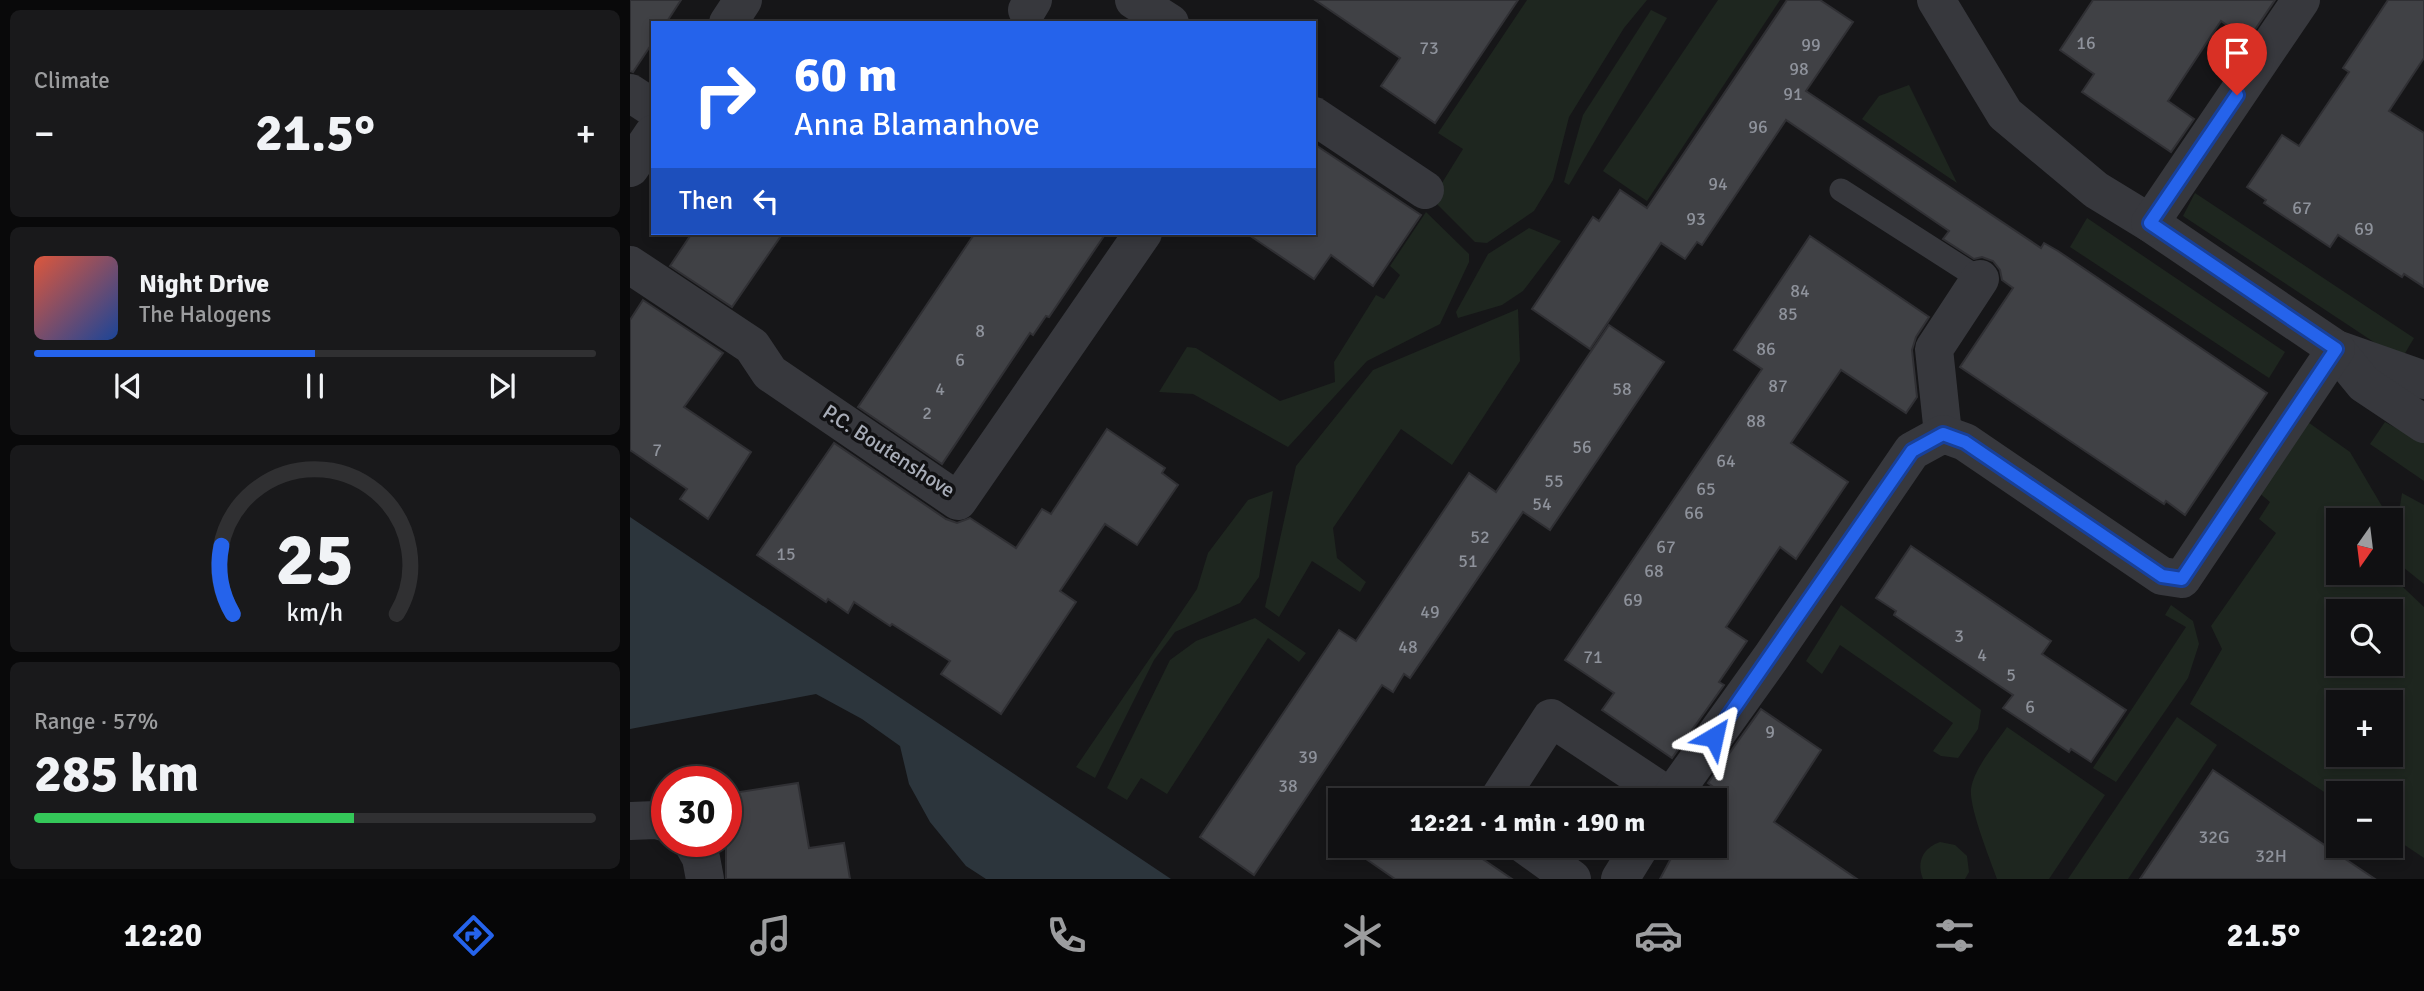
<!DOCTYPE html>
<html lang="en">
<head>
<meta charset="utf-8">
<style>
	:root { --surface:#101012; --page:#19191b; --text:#f1f3f6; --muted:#9c9d9f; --line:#303032; --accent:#2563eb }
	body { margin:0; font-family:Signika,sans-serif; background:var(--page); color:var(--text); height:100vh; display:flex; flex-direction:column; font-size:26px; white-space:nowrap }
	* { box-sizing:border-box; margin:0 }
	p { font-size:23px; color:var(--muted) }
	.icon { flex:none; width:38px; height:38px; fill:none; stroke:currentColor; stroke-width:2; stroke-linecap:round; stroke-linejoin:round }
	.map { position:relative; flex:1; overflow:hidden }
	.details { display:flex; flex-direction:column; gap:10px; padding:10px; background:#09090a; width:630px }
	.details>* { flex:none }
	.guide { position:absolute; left:21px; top:21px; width:665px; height:214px; border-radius:0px; box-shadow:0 4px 10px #0003,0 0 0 2px var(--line); background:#2563eb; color:#fff; overflow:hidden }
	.needle { width:46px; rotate:194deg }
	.tools { position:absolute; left:1696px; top:508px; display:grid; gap:14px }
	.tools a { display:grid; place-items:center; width:77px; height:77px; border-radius:0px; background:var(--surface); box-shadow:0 4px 10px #0003,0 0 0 2px var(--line); font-size:35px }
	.speed { position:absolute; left:21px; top:766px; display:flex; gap:14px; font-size:35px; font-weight:700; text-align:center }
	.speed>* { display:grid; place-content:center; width:91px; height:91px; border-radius:50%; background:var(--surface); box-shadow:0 4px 10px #0003,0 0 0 2px var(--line); line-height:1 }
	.speed .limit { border:10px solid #d22; background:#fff; color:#111 }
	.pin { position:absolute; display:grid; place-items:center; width:60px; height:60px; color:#fff; margin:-72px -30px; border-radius:50% 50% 50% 0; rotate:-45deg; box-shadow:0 0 7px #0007 }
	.pin .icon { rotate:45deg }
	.me { position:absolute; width:77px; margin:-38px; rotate:36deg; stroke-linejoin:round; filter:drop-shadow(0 0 5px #0008) }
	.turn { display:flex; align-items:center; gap:24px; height:147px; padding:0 28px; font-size:32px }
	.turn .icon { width:91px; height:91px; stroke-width:2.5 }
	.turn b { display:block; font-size:49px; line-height:60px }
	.then { display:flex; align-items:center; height:66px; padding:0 28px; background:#0003; gap:14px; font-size:26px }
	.big { font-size:52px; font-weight:700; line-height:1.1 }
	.details .card { flex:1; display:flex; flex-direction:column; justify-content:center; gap:10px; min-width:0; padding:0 24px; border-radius:10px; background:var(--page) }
	.details .dial { align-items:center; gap:0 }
	.dial svg { height:182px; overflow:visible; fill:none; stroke:var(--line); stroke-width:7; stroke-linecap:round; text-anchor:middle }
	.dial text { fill:var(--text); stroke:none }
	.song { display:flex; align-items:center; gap:21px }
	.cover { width:84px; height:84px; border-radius:10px; background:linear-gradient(135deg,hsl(10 70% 55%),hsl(220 70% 35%)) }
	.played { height:7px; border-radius:4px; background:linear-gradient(90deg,var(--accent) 50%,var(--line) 50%) }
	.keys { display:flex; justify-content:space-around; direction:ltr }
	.heat { display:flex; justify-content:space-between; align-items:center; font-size:38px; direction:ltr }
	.charge { height:10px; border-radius:5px; background:linear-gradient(90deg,#34c759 57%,var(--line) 0) }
	.trip { position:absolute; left:698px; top:788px; width:399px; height:70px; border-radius:0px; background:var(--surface); box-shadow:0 4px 10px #0003,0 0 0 2px var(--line); font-weight:700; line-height:70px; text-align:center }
	.menu { display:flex; height:112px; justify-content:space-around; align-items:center; background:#060607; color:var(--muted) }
	.menu .icon { width:49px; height:49px }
	.menu .current { color:var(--accent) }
	.menu b { font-size:32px; color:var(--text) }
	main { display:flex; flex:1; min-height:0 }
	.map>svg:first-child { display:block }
	.green { fill:#1e261f; fill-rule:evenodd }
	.water { fill:#2c353c }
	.building { fill:#404145; stroke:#303034; stroke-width:2 }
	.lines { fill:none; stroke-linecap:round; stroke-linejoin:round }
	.lane { stroke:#37383d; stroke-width:23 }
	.street { stroke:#37383d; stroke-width:38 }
	.route-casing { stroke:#184099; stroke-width:18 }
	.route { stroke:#2563eb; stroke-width:12 }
	.labels { text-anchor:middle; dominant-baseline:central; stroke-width:7; stroke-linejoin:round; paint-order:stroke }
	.number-label { font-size:18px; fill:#8e929b }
	.street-label { font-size:21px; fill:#a8adb8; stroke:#111113 }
</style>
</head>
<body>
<main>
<section class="details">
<div class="card"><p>Climate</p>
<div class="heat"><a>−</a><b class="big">21.5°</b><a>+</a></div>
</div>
<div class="card">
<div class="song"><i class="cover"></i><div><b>Night Drive</b><p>The Halogens</p></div></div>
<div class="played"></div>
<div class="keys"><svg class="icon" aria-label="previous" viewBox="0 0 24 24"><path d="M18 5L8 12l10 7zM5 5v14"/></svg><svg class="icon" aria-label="pause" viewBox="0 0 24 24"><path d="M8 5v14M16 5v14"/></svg><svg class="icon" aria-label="next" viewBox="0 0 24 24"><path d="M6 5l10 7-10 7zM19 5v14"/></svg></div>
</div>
<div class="card dial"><svg viewBox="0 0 100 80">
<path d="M14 69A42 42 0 1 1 86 69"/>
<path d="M14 69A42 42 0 0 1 9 39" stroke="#2563eb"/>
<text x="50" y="56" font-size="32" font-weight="700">25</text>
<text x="50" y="72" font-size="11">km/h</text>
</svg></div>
<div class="card"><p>Range · 57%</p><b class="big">285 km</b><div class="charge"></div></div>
</section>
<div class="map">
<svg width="1794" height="879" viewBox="0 0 1794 879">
	<rect width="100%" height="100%" fill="#161618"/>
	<g class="green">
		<polygon points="897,0 1017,0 994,28 939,117 923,180 904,211 857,243 845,242 802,199 833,149 808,133"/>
		<polygon points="1088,0 1150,0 1017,201 973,171"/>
		<polygon points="1021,10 1037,18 939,185 934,182 953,115"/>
		<polygon points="1279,85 1327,183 1232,119 1249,96"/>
		<polygon points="1565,193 1784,338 1771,360 1553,216"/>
		<polygon points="796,212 839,254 839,262 810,324 737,361 658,447 563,394 529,392 557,347 566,348 650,401 705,382 704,362 746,295 754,299 770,275 760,266"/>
		<polygon points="1457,218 1655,352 1639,378 1440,247"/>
		<polygon points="899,228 931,241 893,291 872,305 828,318 826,312 858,254"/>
		<polygon points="888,309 890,361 822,465 771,429 703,528 707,558 736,582 730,592 682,561 649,617 635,607 666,466 743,370"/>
		<path d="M1675,420l45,32 33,56 -1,12h-44v52h49l37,35v251l-33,-22 -1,-43h-52v8l-148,-97 32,-55 -11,-23 65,-93 -17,-14 11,-17 -13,-11zM1708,611h52v52h-52zM1708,702h52v52h-52z"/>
		<polygon points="1755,422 1794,443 1794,481 1740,444"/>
		<polygon points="643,491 629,577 610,603 545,632 524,660 465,778 446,767 567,589 578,553 618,500"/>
		<polygon points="1772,493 1794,505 1794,584 1768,563 1763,551"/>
		<polygon points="1211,605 1351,710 1348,729 1328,758 1311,756 1303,751 1323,723 1210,645 1192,674 1176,661"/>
		<polygon points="1541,605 1563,621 1569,644 1558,678 1486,782 1463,768 1556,627 1535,615"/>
		<polygon points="625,618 676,653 669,662 638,638 537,794 511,778 497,800 477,788 540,660 566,641"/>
		<polygon points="1547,717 1587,745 1498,879 1438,879"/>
		<path d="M1377,727l98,68 -56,84h-52c-7,-20 -28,-71 -26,-90 3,-21 24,-44 36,-62z"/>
		<path d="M1310,842l15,3 12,11 2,16 -4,7h-42c-7,-17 0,-31 17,-37z"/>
	</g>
	<polygon class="water" points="0,517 541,879 356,879 336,866 300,822 279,784 270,746 232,719 186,694 0,729"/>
	<g class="building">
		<polygon points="0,0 51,0 36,23 23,23 23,42 3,72 0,71"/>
		<polygon points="685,0 888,0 805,123 751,86 770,58"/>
		<polygon points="1157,0 1190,0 1223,22 1176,91 1411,248 1414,243 1428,251 1637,393 1555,515 1536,501 1534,504 1330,367 1383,288 1372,280 1370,270 1363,261 1352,257 1344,259 1313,239 1319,231 1156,120 1072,245 1067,242 1055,259 1031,243 960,349 902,309 963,217 969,221 990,190 1017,208"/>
		<polygon points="1463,0 1645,0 1618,40 1591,21 1538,101 1564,119 1541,152 1452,92 1464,74 1430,50"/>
		<polygon points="1758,0 1794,0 1794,58 1759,111 1794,133 1794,287 1774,274 1772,277 1708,235 1700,247 1634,203 1636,200 1617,187 1652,135 1669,146 1719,72 1713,68"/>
		<polygon points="684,144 791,215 743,286 701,255 684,279 616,233 684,233"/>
		<polygon points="62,233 153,233 102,307 40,266"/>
		<polygon points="345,233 476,233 419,317 416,316 403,335 400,333 312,464 228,407"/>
		<polygon points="1180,236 1299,317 1286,337 1282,350 1287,397 1276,413 1211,370 1161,443 1218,482 1166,559 1150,547 1096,627 1117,641 1089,682 1094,685 1042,758 972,710 984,693 935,660 1132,369 1104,350"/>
		<polygon points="13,300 93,353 54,407 121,452 78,519 50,499 57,489 0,450 0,320"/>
		<polygon points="979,325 1034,362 920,530 893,512 780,678 774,674 763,692 752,685 624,875 570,837 709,630 726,641 839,473 866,492"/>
		<polygon points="477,429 535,468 532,473 548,485 507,545 475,524 430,591 446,602 371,714 311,674 320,661 262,624 260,626 224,602 218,613 198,599 196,602 127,555 204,443 316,519 327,523 340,518 386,548 412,509 421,514"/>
		<polygon points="1281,546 1421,641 1412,654 1496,710 1461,762 1441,749 1439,752 1373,708 1383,695 1264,615 1266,611 1246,598"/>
		<polygon points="1131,709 1191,750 1144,822 1227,879 1030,879 1048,845 1085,845 1085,800 1079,800 1086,789 1078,783"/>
		<polygon points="1583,770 1745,879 1510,879"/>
		<polygon points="168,783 179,848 214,843 220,879 96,879 96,811 106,810 103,793"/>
		<polygon points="716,845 832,845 882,879 765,879"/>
	</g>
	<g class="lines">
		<polyline class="lane" points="1211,190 1350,279"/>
		<g class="street">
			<polyline points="504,0 540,23"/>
			<polyline points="1306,0 1375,114 1466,190 1520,223 1706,349 1794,380"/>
			<polyline points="397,10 403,0"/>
			<polyline points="98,23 113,0"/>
			<polyline points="0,93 23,108"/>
			<polyline points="684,116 795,190"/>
			<polyline points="0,168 23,134"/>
			<polyline points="1520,223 1671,0"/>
			<polyline points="0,265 122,346 140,373 328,501 513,233"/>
			<polyline points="1707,351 1734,384 1794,424"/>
			<polyline points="1313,434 1304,349 1350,279"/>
			<polyline points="868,800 921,718 1040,797"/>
			<polyline points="1039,800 1142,656 1282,451 1313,434 1335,442 1532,576 1552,579 1706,349"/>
			<polyline points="0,821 26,820 37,823"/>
			<polyline points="62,842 71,858 75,879"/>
			<polyline points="895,845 942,879"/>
			<polyline points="990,879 1011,845"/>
		</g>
	</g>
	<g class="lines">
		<defs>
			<polyline id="route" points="1084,737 1282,451 1313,434 1335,442 1532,576 1552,579 1706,349 1520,223 1607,95"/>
		</defs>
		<use href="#route" class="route-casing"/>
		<use href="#route" class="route"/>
	</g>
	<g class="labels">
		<g class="number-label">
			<text x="1456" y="43">16</text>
			<text x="1181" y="45">99</text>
			<text x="799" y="48">73</text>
			<text x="1169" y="69">98</text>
			<text x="1163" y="94">91</text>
			<text x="1128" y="127">96</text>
			<text x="1088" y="184">94</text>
			<text x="1672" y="208">67</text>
			<text x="1066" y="219">93</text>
			<text x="1734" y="229">69</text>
			<text x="1170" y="291">84</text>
			<text x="1158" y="314">85</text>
			<text x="350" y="331">8</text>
			<text x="1136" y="349">86</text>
			<text x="330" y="360">6</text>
			<text x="1148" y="386">87</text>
			<text x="310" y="389">4</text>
			<text x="992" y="389">58</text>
			<text x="297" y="413">2</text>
			<text x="1126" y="421">88</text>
			<text x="952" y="447">56</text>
			<text x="27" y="450">7</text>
			<text x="1096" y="461">64</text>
			<text x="924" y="481">55</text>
			<text x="1076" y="489">65</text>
			<text x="912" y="504">54</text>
			<text x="1064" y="513">66</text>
			<text x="850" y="537">52</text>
			<text x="1036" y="547">67</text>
			<text x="156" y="554">15</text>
			<text x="838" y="561">51</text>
			<text x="1024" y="571">68</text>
			<text x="1003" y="600">69</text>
			<text x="800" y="612">49</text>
			<text x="1329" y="636">3</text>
			<text x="778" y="647">48</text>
			<text x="1352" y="655">4</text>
			<text x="963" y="657">71</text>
			<text x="1381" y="675">5</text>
			<text x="1400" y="707">6</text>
			<text x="1140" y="732">9</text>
			<text x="678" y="757">39</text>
			<text x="658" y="786">38</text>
			<text x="1584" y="837">32G</text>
			<text x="1641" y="856">32H</text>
		</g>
		<g class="street-label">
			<text transform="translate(259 451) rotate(33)">P.C. Boutenshove</text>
		</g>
	</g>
</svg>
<div class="tools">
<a><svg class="needle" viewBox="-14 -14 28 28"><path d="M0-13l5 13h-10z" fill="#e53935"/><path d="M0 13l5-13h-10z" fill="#9c9d9f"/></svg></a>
<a><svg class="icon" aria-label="search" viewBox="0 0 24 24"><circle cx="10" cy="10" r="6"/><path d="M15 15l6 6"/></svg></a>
<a>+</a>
<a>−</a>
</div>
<div class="speed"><div class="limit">30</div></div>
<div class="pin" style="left:1607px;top:95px;background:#d93025"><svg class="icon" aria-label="arrive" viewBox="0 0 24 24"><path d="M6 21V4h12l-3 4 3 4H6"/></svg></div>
<svg class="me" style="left:1084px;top:737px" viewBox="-20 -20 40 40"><path d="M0-17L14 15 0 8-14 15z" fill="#2563eb" stroke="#fff" stroke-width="4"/></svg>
<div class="trip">12:21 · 1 min · 190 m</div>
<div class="guide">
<div class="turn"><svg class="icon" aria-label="right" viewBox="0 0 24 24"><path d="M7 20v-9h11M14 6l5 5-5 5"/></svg><div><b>60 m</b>Anna Blamanhove</div></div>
<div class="then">Then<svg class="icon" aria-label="left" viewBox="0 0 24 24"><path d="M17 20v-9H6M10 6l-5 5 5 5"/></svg></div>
</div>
</div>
</main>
<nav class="menu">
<b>12:20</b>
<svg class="icon current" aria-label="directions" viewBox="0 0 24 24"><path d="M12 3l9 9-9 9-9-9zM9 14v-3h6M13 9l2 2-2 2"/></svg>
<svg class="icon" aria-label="music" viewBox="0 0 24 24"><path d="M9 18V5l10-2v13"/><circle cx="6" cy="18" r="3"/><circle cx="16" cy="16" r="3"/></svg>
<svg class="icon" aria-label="phone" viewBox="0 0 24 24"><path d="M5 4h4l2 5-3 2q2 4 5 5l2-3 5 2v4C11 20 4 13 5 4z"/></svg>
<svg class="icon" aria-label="climate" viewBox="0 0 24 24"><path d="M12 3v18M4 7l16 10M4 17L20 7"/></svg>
<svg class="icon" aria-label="car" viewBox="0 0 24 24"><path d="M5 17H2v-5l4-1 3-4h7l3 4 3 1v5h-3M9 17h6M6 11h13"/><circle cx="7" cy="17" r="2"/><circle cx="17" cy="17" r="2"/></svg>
<svg class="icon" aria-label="filters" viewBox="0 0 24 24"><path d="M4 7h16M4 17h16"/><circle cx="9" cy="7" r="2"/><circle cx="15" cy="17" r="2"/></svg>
<b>21.5°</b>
</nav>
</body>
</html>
